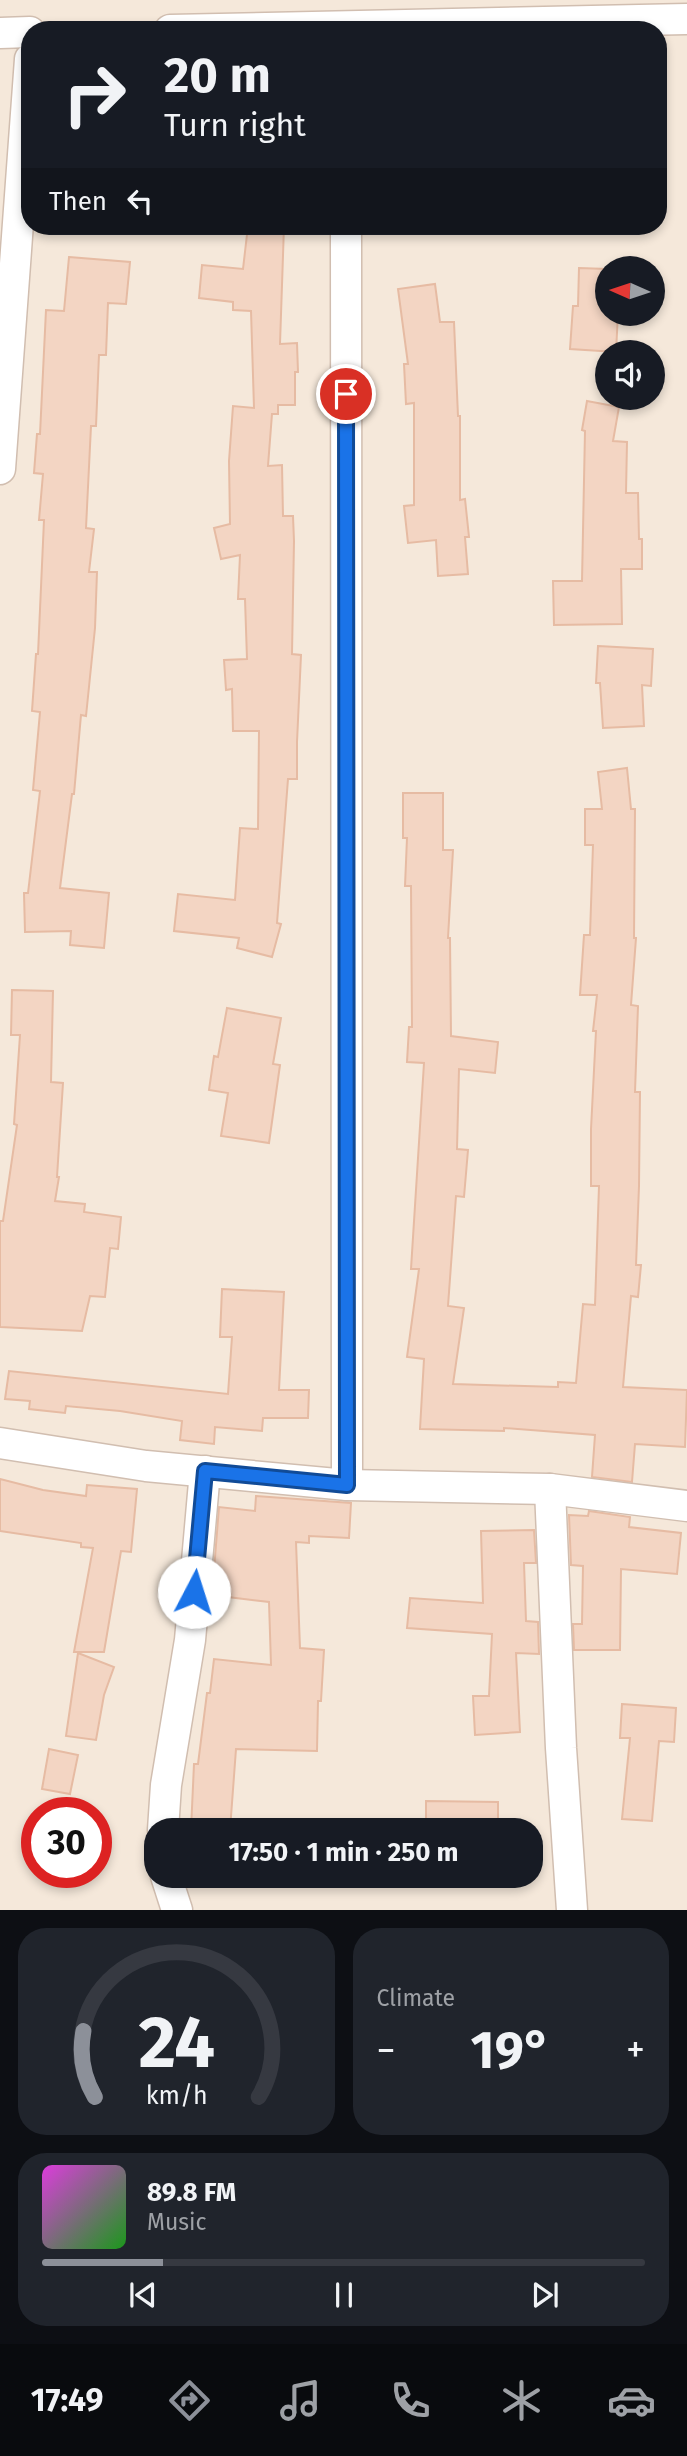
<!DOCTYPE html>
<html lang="en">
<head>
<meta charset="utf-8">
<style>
	:root { --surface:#171b24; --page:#20242c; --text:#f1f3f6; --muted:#9ea1a6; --line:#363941; --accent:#8c9099 }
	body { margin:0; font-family:"Fira Sans",sans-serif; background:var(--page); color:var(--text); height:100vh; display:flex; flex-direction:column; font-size:26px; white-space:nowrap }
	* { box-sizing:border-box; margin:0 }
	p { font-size:23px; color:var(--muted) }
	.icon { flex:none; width:38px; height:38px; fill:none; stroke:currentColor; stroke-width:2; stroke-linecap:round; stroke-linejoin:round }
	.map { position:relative; height:1910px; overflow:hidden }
	.panel { display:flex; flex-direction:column; gap:18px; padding:18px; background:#0d0f14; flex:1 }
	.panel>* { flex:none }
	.hud { position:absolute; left:21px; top:21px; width:646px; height:214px; border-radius:28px; box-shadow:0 4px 10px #0003; background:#171b24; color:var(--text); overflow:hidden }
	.needle { width:46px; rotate:273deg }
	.tools { position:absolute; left:595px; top:256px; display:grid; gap:14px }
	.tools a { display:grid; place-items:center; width:70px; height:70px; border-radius:50%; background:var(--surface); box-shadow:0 4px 10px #0003; font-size:35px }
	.speed { position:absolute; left:21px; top:1797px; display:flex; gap:14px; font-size:35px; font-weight:700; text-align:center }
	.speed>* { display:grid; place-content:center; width:91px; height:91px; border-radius:50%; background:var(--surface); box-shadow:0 4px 10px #0003; line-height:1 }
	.speed .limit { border:10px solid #d22; background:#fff; color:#111 }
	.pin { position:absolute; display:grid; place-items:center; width:60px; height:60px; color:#fff; margin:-30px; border:4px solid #fff; border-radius:50%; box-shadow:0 2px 7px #0007 }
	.me { position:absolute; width:77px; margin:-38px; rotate:5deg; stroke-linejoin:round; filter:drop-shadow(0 0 5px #0008) }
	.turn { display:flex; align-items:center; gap:24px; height:147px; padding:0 28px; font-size:32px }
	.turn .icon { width:91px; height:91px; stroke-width:2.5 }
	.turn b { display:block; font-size:49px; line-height:60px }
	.then { display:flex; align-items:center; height:66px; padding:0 28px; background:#0003; gap:14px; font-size:26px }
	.big { font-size:52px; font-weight:700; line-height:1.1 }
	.panel .tile { flex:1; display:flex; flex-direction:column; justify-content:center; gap:10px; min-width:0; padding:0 24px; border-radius:28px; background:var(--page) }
	.panel .dial { align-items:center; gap:0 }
	.dial svg { height:182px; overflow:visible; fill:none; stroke:var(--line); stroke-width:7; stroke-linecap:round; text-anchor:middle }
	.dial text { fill:var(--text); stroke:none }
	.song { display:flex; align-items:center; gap:21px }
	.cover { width:84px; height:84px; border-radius:10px; background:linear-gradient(135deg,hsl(300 70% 55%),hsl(120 70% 35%)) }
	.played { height:7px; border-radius:4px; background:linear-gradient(90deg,var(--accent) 20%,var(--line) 20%) }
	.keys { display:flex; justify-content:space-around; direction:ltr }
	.heat { display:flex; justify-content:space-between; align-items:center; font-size:38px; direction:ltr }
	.panel .tiles { flex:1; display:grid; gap:18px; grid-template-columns:1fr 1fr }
	.tile:last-child { grid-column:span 2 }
	.trip { position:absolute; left:144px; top:1818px; width:399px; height:70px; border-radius:28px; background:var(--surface); box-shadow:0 4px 10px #0003; font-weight:700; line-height:70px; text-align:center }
	.tab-bar { display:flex; height:112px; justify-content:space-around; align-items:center; background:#090b0e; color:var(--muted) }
	.tab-bar .icon { width:49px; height:49px }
	.tab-bar .current { color:var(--accent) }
	.tab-bar b { font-size:32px; color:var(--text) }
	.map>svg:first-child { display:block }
	.residential { fill:#f5e8da; fill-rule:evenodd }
	.building { fill:#f3d5c3; stroke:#e6bba3; stroke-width:2 }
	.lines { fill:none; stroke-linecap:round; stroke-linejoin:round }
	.minor-casing { stroke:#d1beb0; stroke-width:33 }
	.minor { stroke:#fff; stroke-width:30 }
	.route-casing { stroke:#114b97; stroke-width:18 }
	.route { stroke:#1a73e8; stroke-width:12 }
</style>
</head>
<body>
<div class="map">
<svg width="687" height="1910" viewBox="0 0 687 1910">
	<rect width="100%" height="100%" fill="#fdf6ec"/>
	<path class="residential" d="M0,0h687v1910h-687zM30,30h628v196h-628zM607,268h46v45h-46zM607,352h46v45h-46zM37,1813h59v59h-59zM156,1830h374v46h-374z"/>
	<g class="building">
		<polygon points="248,226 284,226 280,344 297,343 298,372 295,372 295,405 278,405 278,414 272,414 268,466 282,465 283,516 293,516 294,541 292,654 301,655 297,742 297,779 288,779 277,923 281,924 272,957 237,948 239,938 174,931 178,894 235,900 240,828 258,829 259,731 233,731 232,689 226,690 224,660 247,659 245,599 238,599 240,555 221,559 214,528 230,524 229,461 233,406 254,408 251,311 233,310 233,302 199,298 202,265 243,269"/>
		<polygon points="69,257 130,262 126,304 108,303 106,355 99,355 96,426 91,426 86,528 94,529 89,572 97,572 95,628 86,716 81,715 74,794 72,794 60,888 109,893 104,948 70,945 71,931 25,932 24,893 28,893 40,791 33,790 40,712 32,711 36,654 38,654 44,520 39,520 43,474 34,473 37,434 40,434 46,310 64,311"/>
		<polygon points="579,268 607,269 607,313 618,313 616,352 570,349 573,306 578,306"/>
		<polygon points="435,284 440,322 454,322 458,416 460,416 460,500 465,499 469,537 465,537 468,574 438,576 436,540 408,543 404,506 414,505 414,403 406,404 404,364 408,364 398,289"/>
		<polygon points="587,401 619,407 613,441 627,442 626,493 638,493 639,539 642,539 642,569 621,569 622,624 554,625 553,581 582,581 585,431 582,430"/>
		<polygon points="598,646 653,649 651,686 642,685 644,726 603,728 600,683 596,683"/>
		<polygon points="627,768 631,809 635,809 634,938 636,938 631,1005 638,1006 635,1092 640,1092 639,1186 636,1265 641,1265 638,1297 631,1296 623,1387 687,1390 685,1447 635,1444 632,1482 592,1477 595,1435 504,1428 504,1431 420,1429 424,1359 407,1357 419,1269 411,1269 424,1063 407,1062 409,1027 412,1027 411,886 405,886 407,838 403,838 403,793 443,793 443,850 453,850 448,938 450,938 451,1036 498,1042 495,1073 459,1069 457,1149 468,1150 464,1197 456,1196 448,1306 464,1308 453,1384 558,1387 558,1382 576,1383 583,1304 595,1305 599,1186 591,1186 591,1129 596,1031 593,1031 597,995 580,995 584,935 590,935 593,845 585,845 585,809 602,809 598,772"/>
		<polygon points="12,990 53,991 51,1082 63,1083 57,1177 59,1177 55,1201 85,1204 84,1212 121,1217 118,1249 110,1248 105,1297 90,1296 82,1331 0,1327 0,1221 3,1221 17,1125 14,1124 20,1035 11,1035"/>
		<polygon points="227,1008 281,1018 273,1064 280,1065 269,1143 221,1136 228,1093 209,1090 214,1056 218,1057"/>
		<polygon points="222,1289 284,1292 279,1390 309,1390 308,1418 263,1418 262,1431 215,1427 214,1444 180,1440 182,1421 120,1411 66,1406 65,1413 29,1409 30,1401 5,1399 9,1371 228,1394 232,1337 220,1337"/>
		<polygon points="0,1479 43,1490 86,1496 87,1485 137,1489 131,1552 121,1551 104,1652 74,1652 93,1548 81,1547 81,1543 0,1531"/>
		<polygon points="256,1496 351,1503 349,1538 309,1536 309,1543 296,1542 300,1648 324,1650 321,1701 318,1701 317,1751 236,1749 230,1830 191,1830 194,1764 198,1764 207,1693 210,1693 214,1659 271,1665 269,1602 212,1595 219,1507 255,1511"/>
		<polygon points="589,1511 630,1517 629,1527 681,1533 677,1574 621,1569 620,1650 574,1650 573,1624 582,1624 583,1566 571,1565 569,1515 588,1516"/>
		<polygon points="534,1530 536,1563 524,1563 526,1621 538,1622 539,1654 516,1653 520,1732 475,1735 473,1696 489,1696 492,1634 407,1628 410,1598 483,1603 481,1531"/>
		<polygon points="78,1653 114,1667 104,1695 96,1740 66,1736"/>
		<polygon points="622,1704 676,1708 674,1742 659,1741 652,1821 622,1819 630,1738 620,1738"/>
		<polygon points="49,1749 78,1755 70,1794 42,1789"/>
		<polygon points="426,1801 498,1802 498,1830 426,1830"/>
	</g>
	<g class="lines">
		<defs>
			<g id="minor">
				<polyline points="170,30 687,19"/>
				<polyline points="0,33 30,32"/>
				<polyline points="346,226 347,1485"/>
				<polyline points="0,469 30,59"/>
				<polyline points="0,1443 146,1466 347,1485 550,1489 687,1506"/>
				<polyline points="550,1489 561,1748 572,1910"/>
				<polyline points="163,1830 166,1785 190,1640 205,1471"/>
				<polyline points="166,1876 177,1910"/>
			</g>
		</defs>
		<use href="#minor" class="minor-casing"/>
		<use href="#minor" class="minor"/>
	</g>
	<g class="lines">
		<defs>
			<polyline id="route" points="194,1592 205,1471 347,1485 346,394"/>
		</defs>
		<use href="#route" class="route-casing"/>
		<use href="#route" class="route"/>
	</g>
</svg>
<div class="tools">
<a><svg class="needle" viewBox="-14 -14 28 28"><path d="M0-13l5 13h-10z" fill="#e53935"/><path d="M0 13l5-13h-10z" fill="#9ea1a6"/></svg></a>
<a><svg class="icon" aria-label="sound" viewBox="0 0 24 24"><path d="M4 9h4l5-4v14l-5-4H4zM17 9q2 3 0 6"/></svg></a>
</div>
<div class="speed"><div class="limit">30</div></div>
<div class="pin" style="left:346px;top:394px;background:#d93025"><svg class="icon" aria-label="arrive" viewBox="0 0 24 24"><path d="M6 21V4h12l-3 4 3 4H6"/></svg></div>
<svg class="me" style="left:194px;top:1592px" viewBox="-20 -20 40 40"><circle r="19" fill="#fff"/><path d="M0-13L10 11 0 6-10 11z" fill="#1a73e8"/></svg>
<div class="trip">17:50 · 1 min · 250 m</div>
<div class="hud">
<div class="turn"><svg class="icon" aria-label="right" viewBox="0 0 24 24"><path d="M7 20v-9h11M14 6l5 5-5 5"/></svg><div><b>20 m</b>Turn right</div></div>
<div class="then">Then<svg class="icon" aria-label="left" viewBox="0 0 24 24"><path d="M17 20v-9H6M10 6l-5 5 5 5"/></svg></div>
</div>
</div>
<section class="panel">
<div class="tiles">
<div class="tile dial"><svg viewBox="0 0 100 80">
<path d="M14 69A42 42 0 1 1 86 69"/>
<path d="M14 69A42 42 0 0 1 9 40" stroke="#8c9099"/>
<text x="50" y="56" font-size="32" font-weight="700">24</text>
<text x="50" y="72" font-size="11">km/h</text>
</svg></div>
<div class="tile"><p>Climate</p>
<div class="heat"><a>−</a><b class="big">19°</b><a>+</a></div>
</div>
<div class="tile">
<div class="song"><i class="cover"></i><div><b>89.8 FM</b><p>Music</p></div></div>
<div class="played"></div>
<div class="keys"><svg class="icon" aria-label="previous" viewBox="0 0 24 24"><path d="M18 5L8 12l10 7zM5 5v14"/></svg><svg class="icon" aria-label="pause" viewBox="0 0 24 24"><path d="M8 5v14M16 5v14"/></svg><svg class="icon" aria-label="next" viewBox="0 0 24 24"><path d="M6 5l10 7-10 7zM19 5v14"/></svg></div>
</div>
</div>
</section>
<nav class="tab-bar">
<b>17:49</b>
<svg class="icon current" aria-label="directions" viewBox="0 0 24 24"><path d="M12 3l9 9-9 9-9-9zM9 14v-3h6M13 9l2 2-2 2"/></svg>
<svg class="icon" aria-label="music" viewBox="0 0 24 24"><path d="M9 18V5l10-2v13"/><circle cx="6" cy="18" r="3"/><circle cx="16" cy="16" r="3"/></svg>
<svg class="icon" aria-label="phone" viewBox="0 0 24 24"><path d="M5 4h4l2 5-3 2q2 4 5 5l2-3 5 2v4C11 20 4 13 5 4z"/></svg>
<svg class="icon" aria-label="climate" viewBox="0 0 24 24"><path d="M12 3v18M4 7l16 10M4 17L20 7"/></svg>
<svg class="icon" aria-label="car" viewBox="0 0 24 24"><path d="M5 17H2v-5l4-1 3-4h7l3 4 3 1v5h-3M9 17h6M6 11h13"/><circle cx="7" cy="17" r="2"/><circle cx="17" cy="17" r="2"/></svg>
</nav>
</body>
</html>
